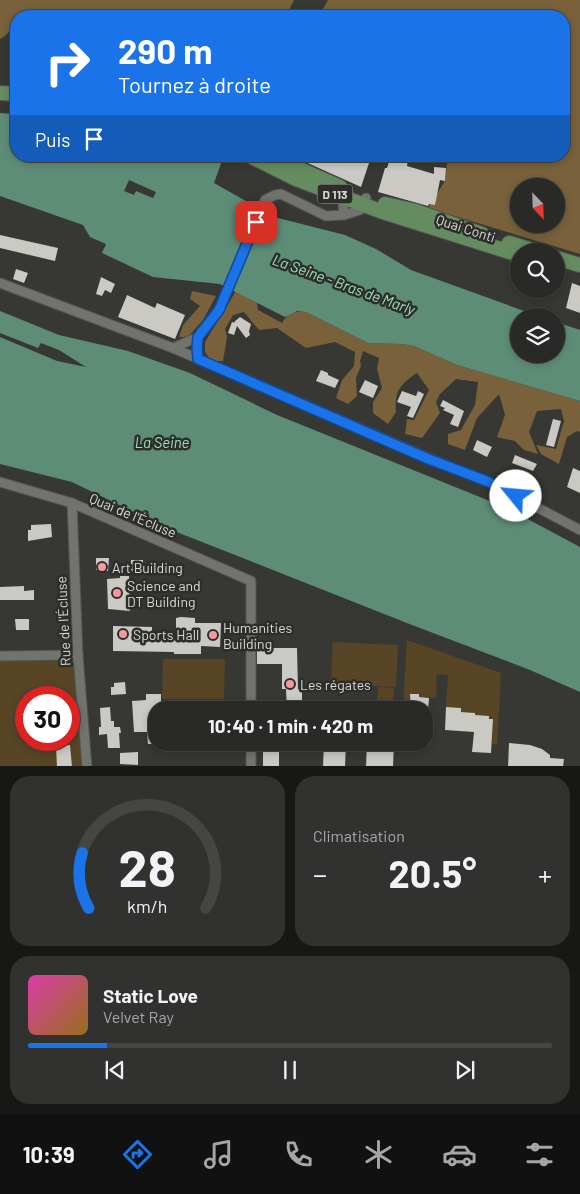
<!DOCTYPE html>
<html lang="fr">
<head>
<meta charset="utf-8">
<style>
	:root { --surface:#292a27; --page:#31322f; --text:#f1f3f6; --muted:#a5a7a7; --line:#454644; --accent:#1a73e8 }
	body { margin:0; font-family:Barlow,sans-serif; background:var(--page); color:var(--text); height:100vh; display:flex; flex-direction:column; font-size:19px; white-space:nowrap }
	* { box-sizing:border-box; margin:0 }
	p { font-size:16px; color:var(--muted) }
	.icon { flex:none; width:28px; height:28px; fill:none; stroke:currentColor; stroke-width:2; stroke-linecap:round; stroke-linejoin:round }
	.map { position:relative; height:766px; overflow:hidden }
	.details { display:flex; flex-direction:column; gap:10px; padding:10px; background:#171715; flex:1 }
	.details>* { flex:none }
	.hud { position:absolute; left:10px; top:10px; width:560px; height:152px; border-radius:20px; box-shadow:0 2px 8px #0003,0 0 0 1px var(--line); background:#1a73e8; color:#fff; overflow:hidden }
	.needle { width:32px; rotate:157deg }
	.tools { position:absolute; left:510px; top:178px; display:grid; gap:10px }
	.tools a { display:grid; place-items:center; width:55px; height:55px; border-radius:50%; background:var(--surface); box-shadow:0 2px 8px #0003,0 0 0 1px var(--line); font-size:25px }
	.speed { position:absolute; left:15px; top:686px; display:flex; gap:10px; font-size:25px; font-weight:700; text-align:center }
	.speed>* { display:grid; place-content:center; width:65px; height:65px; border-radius:50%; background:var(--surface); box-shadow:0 2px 8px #0003,0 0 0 1px var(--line); line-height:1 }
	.speed .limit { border:8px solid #d22; background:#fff; color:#111 }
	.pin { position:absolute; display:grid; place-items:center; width:42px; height:42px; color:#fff; margin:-21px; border-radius:10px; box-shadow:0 2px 8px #0006 }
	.me { position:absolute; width:55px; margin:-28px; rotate:298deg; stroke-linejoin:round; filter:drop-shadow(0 0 4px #0008) }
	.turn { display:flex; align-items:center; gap:18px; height:105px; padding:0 25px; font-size:22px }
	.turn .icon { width:65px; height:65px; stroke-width:2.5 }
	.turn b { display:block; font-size:35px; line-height:42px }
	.then { display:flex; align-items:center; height:48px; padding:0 25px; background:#0003; gap:10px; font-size:19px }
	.big { font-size:38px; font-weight:700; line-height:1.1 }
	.details .card { flex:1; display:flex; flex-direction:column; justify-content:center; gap:8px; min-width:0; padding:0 18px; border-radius:20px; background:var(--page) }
	.details .dial { align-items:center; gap:0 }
	.dial svg { height:130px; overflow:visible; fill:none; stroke:var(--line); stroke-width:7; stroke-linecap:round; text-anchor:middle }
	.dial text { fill:var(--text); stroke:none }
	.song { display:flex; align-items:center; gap:15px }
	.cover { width:60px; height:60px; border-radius:8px; background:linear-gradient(135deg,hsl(320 70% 55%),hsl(40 70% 35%)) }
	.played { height:5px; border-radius:2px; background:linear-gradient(90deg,var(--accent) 15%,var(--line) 15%) }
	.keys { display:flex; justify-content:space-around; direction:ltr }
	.heat { display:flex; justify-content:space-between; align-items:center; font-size:28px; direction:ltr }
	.details .tiles { flex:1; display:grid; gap:10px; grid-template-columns:1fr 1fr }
	.card:last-child { grid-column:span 2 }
	.trip { position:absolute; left:148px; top:701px; width:285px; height:50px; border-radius:20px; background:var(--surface); box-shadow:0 2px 8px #0003,0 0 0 1px var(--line); font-weight:700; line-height:50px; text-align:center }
	.dock { display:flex; height:80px; justify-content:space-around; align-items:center; background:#101110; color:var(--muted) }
	.dock .icon { width:35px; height:35px }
	.dock .current { color:var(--accent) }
	.dock b { font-size:22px; color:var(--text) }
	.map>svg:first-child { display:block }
	.green { fill:#584526; fill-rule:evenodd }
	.forest { fill:#78613b; fill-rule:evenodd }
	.water { fill:#5e8d77; fill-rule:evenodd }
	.building { fill:#cac9c4 }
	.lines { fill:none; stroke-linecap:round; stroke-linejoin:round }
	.street-casing { stroke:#525450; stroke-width:11 }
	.primary-casing { stroke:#525450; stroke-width:16 }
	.street { stroke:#71736e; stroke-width:9 }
	.primary { stroke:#648c60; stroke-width:14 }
	.route-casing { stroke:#114b97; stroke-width:12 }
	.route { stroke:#1a73e8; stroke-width:9 }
	.poi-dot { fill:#f49a9f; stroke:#2d2e2a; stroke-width:2 }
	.labels { text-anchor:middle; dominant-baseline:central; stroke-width:5; stroke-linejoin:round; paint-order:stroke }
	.shield { fill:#2d2e2a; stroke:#a5a6a3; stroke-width:1 }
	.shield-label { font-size:12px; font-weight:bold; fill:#d9dad7 }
	.street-label { font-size:14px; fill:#d9dad7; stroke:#2d2e2a }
	.poi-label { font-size:14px; fill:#d9dad7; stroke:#2d2e2a; text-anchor:start }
	.water-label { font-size:15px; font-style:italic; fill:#97e3bf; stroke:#2d2e2a }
</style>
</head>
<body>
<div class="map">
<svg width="580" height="767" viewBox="0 0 580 767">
	<rect width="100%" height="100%" fill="#373834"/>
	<g class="green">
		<polygon points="407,640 501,673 497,745 492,744 493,719 475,715 475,713 461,712 460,708 446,707 448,675 437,674 436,698 419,697 419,694 410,694 411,710 403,710"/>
		<polygon points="333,642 398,645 396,687 331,684"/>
		<path d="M78,655l8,111h-86v-110zM26,698h43v42h-43z"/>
		<polygon points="163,659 225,659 224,699 162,699"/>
		<polygon points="378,687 394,688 393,710 376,710"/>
	</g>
	<g class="forest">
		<path d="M0,0h294l-8,16h-256l-8,-2 -1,2h-5c0,9 -8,19 -16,23z"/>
		<path d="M328,0h252v254l-152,-46 17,-27 3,-25h116v-140h-245zM519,186h37v38h-37z"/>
		<polygon points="192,291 216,296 203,320 188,337 179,337 183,325 200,306 190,299"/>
		<path d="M236,291l21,11 1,8 24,13c5,-9 13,-13 24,-11l62,31 34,1 12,2 43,19 123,36v31l-3,-1 -10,6 -8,27 -18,-10 -5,-9 20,4 8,-28 -3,-12 -24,2 -8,21 9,22 -14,-4 -9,-9 -18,-4 8,-22 -6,-21 -22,24 -12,32 -17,-6v-10l13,-4 14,-25 3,-23 -22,-3 -16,15 -4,8 4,11 -18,25 -17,-4 2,-15 7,1 15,-30 -12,-17c-17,11 -23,19 -21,39l-8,12 -15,-11v-11l9,-14 -5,-19 2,-11 -16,-7 -3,10 1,5 -5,12 1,18 -9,8 -12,-6 6,-18 12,-14 1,-14 -20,-10 -29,6 -29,-20 -18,2 -15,-18 -11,3 -8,14 2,8 -4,24h-12l-6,-9v-10z"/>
	</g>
	<g class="water">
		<path d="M0,113l16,1v42h203l4,2 -9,25 60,34 71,18 31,14 35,21 127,46h-19v38h37v-32l24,8v71l-123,-36 -43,-19 -12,-2 -34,-1 -62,-31 -9,-1 -12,6 -65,-33 -67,-7 -51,-24 4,-9 -16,-7 -7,-12 -83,-29zM129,180l27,12 -3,6 -17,-7 -2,4 -10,-4z"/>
		<polygon points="0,311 59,335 128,351 190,373 277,415 507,508 580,547 580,692 530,670 412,625 169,529 72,482 0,464 0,337 57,361 86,367 59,350 41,343 38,348 0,333"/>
	</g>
	<g class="building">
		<polygon points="292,156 367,156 365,162 369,163 361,187"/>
		<polygon points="391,156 408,159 407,166 434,174 434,167 446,168 445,181 440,180 435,205 429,204 428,206 378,192 385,168 387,168"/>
		<polygon points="0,235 58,248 55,261 0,248"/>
		<polygon points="16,269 28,273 24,283 13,279"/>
		<polygon points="101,277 115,284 111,293 105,290 102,296 96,294"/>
		<polygon points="572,283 580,286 580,313 566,308"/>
		<polygon points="127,295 155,308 157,303 185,315 175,339 118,317"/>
		<polygon points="240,317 251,324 249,331 250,335 246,338 237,326 234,335 228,333 232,322 235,323 234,322"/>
		<polygon points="321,370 328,373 328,375 339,380 335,388 316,381"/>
		<polygon points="365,380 378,386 373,398 359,392"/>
		<polygon points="402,391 416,396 418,391 424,394 413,418 407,416 411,407 397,402"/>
		<polygon points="443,400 464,411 458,427 450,424 454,415 443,410 445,408 440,406"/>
		<polygon points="553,419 561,421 554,447 546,445"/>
		<polygon points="477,440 492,447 487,457 473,450"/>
		<polygon points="515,455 537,464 533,471 512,463"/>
		<polygon points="573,468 580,471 580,493 567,487"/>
		<polygon points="51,524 52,537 28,541 28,530 31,530 31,525"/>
		<polygon points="96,558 109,558 108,571 96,570"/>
		<rect x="131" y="560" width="12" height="12"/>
		<polygon points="120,576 129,576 130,611 108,609 107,579 120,578"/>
		<polygon points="24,586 24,591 34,590 34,600 0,600 0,587"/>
		<polygon points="181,617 195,618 195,623 221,623 220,647 201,646 201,654 174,654 174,652 113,651 113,626 152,627 152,639 176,640 176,618"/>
		<polygon points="15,619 29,619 29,630 16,630"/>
		<polygon points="257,648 297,648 298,689 302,689 302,710 287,710 286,689 282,689 282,664 257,664"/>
		<polygon points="125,682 126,694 111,695 111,687 114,687 114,683"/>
		<polygon points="146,694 161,694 161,710 156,710 156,744 148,744 147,732 134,732 132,701 146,700"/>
		<polygon points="410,694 419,694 419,697 429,698 428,710 411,710"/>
		<polygon points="110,707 111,721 114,721 114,727 120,727 121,733 119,733 120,748 108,748 107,734 99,735 99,727 101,727 100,708"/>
		<polygon points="446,707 461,708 461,712 475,713 475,715 489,716 489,719 493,719 491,753 472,752 474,732 445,730"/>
		<rect x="263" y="742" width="16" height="25"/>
		<polygon points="324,742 346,742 345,767 323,767"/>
		<polygon points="367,742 394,742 393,767 366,767"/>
		<polygon points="509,743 530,745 542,749 550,755 550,758 564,759 563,767 508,767"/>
		<polygon points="70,745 72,767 57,767 56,746"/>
		<polygon points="138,752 138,765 120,764 120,753"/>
	</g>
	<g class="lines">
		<defs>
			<g id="street">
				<polyline points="344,215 343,203 348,191"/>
				<polyline points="0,283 173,348 426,457 489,482 580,530"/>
				<polyline points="173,348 198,337"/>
				<polyline points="198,359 197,347 198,337 219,310 265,200 275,195 281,194 326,216 344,215 360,210 366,198"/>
				<polyline points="0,482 72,503 251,581 251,710"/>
				<polyline points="72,503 78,655 87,767"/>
				<polyline points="0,656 78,655"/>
				<polyline points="251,767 251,742"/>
			</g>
			<g id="primary">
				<polyline points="0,93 16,94"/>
				<polyline points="250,156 296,179 380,211 519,255"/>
				<polyline points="270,156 340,187"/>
				<polyline points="385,204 416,211 482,234"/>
				<polyline points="509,243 535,251"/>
				<polyline points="556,258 580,265"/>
			</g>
		</defs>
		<use href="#street" class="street-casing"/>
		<use href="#primary" class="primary-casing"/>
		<use href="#street" class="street"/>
		<use href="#primary" class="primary"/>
	</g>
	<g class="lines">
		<defs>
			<polyline id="route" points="256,222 219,310 198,337 197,347 198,359 426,458 489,482 516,496"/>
		</defs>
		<use href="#route" class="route-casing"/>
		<use href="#route" class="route"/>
	</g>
	<g class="poi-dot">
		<circle cx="102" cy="567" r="5"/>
		<circle cx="117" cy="593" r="5"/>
		<circle cx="123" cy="634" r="5"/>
		<circle cx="213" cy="635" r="5"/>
		<circle cx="290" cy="684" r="5"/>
	</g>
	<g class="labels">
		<rect class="shield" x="317.5" y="184.5" width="35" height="19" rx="4"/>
		<g class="shield-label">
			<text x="335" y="194">D 113</text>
		</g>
		<g class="street-label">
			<text transform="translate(466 228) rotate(18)">Quai Conti</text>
			<text transform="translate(133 515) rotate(23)">Quai de l'Écluse</text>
			<text transform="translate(63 621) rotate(-93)">Rue de l'Écluse</text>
		</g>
		<g class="poi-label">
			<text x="112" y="567">Art Building</text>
			<text x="127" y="585">Science and<tspan x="127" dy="16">DT Building</tspan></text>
			<text x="223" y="627">Humanities<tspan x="223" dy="16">Building</tspan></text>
			<text x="133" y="634">Sports Hall</text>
			<text x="300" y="684">Les régates</text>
		</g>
		<g class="water-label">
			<text transform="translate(344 284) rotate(20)">La Seine - Bras de Marly</text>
			<text x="162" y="442">La Seine</text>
		</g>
	</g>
</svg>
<div class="tools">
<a><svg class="needle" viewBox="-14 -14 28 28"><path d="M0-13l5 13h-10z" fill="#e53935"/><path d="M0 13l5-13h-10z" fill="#a5a7a7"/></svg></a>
<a><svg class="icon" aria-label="search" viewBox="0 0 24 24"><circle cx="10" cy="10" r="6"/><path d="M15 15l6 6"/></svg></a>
<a><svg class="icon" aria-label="layers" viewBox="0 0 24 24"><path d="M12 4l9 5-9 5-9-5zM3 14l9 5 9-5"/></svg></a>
</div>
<div class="speed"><div class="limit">30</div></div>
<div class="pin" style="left:256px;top:222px;background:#d93025"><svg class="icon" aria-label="arrive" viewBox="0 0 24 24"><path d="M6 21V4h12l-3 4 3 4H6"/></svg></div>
<svg class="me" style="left:516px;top:496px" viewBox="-20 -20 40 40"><circle r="19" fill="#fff"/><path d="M0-13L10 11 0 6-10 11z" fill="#1a73e8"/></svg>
<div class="trip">10:40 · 1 min · 420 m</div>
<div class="hud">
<div class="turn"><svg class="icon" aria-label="right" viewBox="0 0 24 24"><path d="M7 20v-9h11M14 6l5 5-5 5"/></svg><div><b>290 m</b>Tournez à droite</div></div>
<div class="then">Puis<svg class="icon" aria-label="arrive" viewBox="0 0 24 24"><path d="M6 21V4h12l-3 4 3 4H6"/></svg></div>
</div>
</div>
<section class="details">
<div class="tiles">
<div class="card dial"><svg viewBox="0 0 100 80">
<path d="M14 69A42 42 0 1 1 86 69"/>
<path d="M14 69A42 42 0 0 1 10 35" stroke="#1a73e8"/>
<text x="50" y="56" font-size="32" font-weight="700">28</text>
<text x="50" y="72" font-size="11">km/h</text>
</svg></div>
<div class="card"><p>Climatisation</p>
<div class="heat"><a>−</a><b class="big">20.5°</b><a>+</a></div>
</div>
<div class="card">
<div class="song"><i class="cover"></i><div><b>Static Love</b><p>Velvet Ray</p></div></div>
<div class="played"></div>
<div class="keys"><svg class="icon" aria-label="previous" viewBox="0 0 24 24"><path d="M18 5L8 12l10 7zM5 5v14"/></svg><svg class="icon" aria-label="pause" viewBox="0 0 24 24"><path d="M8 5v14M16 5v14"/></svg><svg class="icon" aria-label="next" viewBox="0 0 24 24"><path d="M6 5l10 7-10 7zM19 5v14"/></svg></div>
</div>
</div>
</section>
<nav class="dock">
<b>10:39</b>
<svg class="icon current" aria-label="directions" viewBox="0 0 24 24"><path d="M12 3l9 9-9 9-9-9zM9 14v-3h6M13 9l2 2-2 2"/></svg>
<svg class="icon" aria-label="music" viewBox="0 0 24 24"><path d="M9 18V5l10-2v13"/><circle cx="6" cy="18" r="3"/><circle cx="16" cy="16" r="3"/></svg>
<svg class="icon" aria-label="phone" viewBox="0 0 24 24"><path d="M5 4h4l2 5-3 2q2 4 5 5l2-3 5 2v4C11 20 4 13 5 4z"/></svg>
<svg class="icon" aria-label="climate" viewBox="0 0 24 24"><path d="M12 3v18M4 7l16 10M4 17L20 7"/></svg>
<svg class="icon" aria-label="car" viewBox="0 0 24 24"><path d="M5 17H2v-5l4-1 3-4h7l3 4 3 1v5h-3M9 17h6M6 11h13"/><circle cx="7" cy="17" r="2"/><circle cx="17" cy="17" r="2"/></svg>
<svg class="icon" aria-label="filters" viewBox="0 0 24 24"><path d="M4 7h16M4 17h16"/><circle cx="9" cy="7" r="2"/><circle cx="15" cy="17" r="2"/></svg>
</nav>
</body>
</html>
